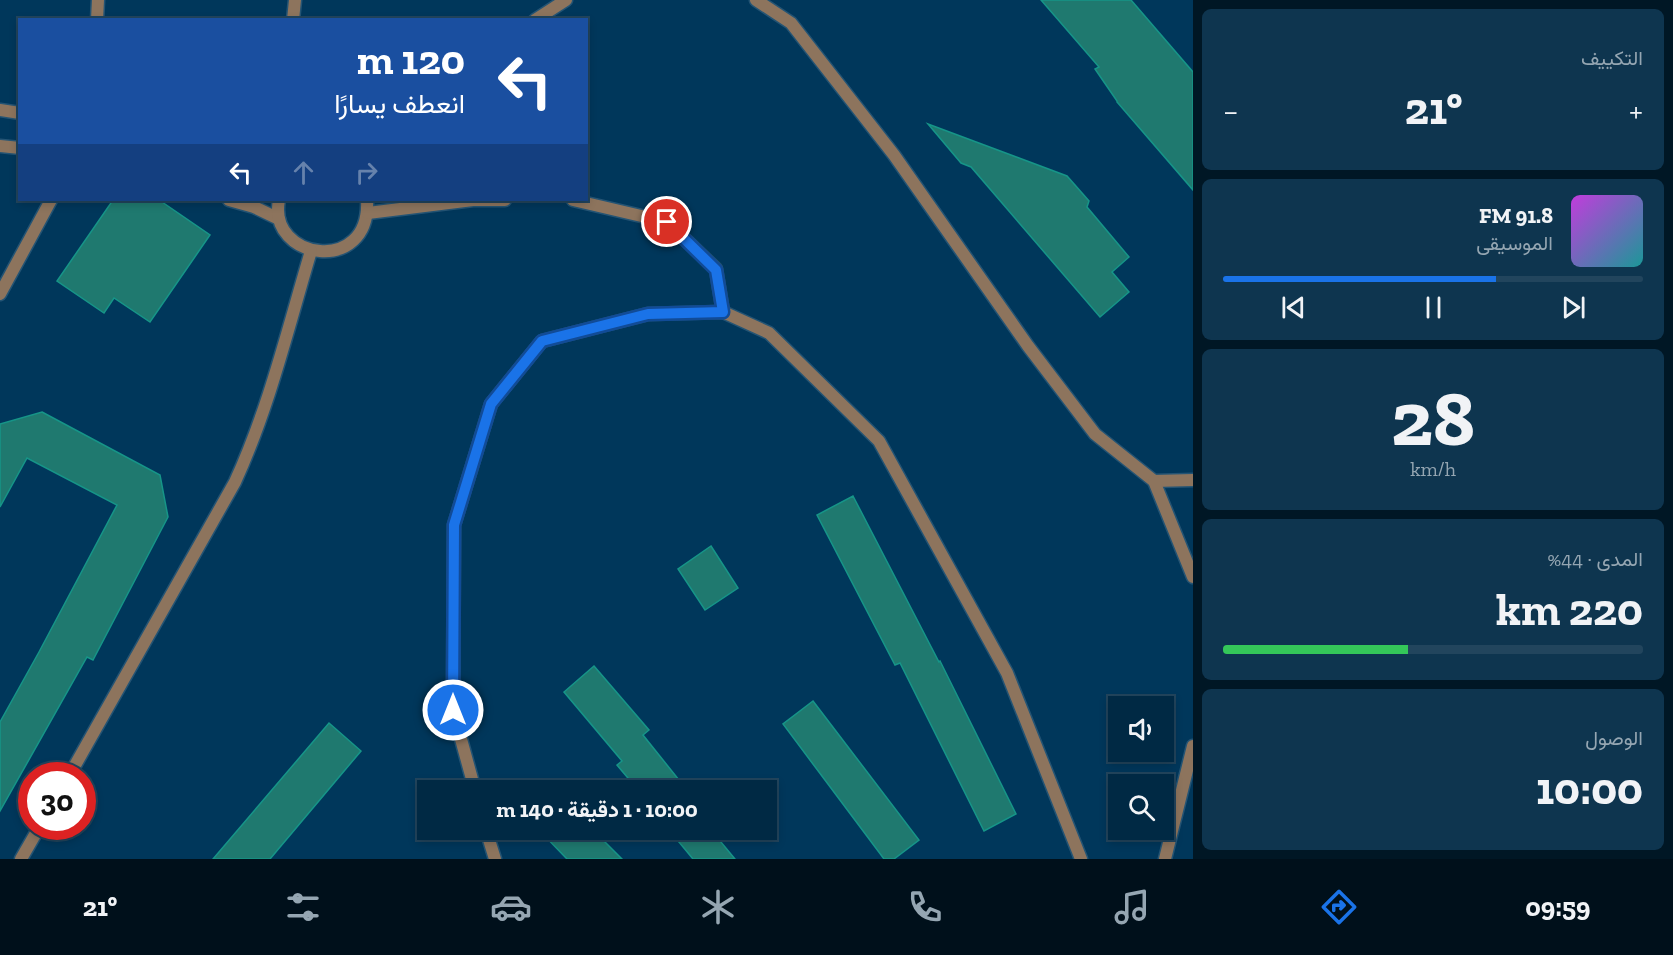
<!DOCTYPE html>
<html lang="ar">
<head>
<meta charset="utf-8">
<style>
	:root { --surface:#002944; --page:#0e354f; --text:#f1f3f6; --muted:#95a6b2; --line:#22455d; --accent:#1a73e8 }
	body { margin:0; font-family:"Zilla Slab",Vazirmatn,serif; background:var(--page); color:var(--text); direction:rtl; height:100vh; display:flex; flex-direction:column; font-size:22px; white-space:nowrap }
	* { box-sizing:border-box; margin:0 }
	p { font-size:20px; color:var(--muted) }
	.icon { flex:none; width:33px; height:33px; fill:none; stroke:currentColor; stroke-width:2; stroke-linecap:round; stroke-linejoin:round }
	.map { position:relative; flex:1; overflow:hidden; direction:ltr }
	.panel { display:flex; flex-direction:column; gap:9px; padding:9px; background:#001725; width:480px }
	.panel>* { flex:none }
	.guide { position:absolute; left:18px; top:18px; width:570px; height:183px; border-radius:0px; box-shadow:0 3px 9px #0003,0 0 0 2px var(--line); direction:rtl; background:#1a4fa0; color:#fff; overflow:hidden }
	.buttons { position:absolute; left:1108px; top:696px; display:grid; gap:12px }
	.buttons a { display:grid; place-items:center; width:66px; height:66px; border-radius:0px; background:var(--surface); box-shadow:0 3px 9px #0003,0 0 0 2px var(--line); font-size:30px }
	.speed { position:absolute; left:18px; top:762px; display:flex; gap:12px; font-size:30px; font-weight:700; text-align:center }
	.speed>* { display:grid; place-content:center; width:78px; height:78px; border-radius:50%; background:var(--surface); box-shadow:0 3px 9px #0003,0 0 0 2px var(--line); line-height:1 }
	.speed .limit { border:9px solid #d22; background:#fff; color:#111 }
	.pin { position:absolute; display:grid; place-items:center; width:51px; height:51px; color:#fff; margin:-26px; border:3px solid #fff; border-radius:50%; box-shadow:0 2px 6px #0007 }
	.me { position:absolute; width:66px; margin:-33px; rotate:0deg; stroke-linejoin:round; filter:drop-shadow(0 0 4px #0008) }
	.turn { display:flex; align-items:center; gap:21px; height:126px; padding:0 24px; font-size:27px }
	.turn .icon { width:78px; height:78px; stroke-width:2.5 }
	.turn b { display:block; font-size:42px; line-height:51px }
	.lanes { display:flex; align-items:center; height:57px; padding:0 24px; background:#0003; justify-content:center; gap:30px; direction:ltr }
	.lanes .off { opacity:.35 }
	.big { font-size:45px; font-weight:700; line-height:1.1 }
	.panel .tile { flex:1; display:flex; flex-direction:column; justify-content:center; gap:9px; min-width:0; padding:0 21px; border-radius:9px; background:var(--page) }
	.panel .dial { align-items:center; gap:0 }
	.dial b { font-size:78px; line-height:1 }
	.song { display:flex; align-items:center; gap:18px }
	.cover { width:72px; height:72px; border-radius:9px; background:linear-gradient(135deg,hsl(290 70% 55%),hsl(180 70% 35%)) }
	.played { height:6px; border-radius:3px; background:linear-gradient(90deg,var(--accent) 65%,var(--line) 65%) }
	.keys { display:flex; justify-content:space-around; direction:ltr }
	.heat { display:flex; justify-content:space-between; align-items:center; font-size:33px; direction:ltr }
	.charge { height:9px; border-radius:4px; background:linear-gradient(90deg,#34c759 44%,var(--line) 0) }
	.trip { position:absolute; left:417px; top:780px; width:360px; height:60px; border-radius:0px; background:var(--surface); box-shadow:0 3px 9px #0003,0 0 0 2px var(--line); font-weight:700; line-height:60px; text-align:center; direction:rtl }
	.tab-bar { display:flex; height:96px; justify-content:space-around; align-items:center; background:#00101b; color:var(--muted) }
	.tab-bar .icon { width:42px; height:42px }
	.tab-bar .current { color:var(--accent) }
	.tab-bar b { font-size:27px; color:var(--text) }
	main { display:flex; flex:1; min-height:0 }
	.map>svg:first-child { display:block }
	.building { fill:#1f796f; stroke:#169588; stroke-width:1.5 }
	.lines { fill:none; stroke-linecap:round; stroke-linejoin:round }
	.minor-casing { stroke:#245474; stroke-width:15 }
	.minor { stroke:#8d745d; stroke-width:12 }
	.route-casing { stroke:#114b97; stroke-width:15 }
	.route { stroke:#1a73e8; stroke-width:10 }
</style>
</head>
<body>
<main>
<section class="panel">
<div class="tile"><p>التكييف</p>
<div class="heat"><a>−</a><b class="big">21°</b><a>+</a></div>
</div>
<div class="tile">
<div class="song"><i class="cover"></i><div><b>91.8 FM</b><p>الموسيقى</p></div></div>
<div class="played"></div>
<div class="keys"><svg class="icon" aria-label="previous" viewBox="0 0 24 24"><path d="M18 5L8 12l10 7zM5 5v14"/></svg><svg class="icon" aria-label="pause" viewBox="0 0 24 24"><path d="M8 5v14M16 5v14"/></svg><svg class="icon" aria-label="next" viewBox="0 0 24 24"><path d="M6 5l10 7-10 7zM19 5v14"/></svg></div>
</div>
<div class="tile dial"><b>28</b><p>km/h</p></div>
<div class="tile"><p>المدى · 44%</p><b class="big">220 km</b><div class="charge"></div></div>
<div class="tile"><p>الوصول</p><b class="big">10:00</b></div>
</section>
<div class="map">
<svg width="1193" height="859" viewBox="0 0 1193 859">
	<rect width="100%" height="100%" fill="#00375b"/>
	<g class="building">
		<polygon points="1041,0 1131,0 1193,72 1193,190 1117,102 1117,101 1095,69 1099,67"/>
		<polygon points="928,124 1067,176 1089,201 1087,207 1129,257 1112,272 1129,292 1100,317 971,167 961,163"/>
		<polygon points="113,200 159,200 210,235 150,322 114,298 104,313 57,281"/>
		<polygon points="42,412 160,475 168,517 93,660 87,657 0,811 0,722 39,652 117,505 27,458 0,507 0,424"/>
		<polygon points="853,496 939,662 940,661 1016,814 984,831 900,663 895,665 817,515"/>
		<polygon points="711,546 738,588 705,610 678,569"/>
		<polygon points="594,666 649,730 643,735 687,790 638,790 617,765 622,761 564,692"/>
		<polygon points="813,701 919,840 894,859 884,859 783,724"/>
		<polygon points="329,723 361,751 270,859 213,859"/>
		<polygon points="539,830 593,830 622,859 567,859"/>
		<polygon points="669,830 711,830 735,859 693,859"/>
	</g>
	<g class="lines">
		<defs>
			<g id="minor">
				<polyline points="756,0 791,23 894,155 1028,346 1095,434 1154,481 1193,480"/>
				<polyline points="97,20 98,0"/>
				<polyline points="293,20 295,0"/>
				<polyline points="535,20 566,0"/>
				<polyline points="0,110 20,113"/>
				<polyline points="0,146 20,148"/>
				<polyline points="229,200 254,207 279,219"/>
				<path d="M279,200c-12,60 92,76 88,0"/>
				<polyline points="573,200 667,222 716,269 723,312"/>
				<polyline points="368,213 473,200 505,200"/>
				<polyline points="0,294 51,200"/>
				<polyline points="1154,481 1193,577"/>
				<path d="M69,776l166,-294c34,-74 53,-154 76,-231"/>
				<polyline points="475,790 453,710 454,525 491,404 542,341 648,314 723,312 769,333 879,441 1007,673 1081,859"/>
				<polyline points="486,830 495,859"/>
				<polyline points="21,859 40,826"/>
				<polyline points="1165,859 1193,746"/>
			</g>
		</defs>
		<use href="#minor" class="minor-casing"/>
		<use href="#minor" class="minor"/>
	</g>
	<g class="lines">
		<defs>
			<polyline id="route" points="453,710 454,525 491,404 542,341 648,314 723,312 716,270 667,222"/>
		</defs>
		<use href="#route" class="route-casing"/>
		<use href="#route" class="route"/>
	</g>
</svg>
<div class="buttons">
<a><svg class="icon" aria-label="sound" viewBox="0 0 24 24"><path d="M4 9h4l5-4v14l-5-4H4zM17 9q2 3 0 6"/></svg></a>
<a><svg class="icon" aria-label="search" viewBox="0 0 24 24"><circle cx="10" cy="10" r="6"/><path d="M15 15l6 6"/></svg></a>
</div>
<div class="speed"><div class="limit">30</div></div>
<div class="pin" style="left:667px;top:222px;background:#d93025"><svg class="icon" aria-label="arrive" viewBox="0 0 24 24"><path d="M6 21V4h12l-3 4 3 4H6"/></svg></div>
<svg class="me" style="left:453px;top:710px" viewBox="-20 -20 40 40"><circle r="17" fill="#1a73e8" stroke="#fff" stroke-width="3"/><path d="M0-11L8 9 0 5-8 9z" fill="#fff"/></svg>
<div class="trip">10:00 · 1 دقيقة · 140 m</div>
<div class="guide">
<div class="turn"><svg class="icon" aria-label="left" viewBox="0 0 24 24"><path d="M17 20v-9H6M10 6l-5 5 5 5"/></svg><div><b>120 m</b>انعطف يسارًا</div></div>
<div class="lanes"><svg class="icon" aria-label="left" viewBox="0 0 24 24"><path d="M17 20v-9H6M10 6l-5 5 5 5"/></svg><svg class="icon off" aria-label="ahead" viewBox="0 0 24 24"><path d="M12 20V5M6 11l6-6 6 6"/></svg><svg class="icon off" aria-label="right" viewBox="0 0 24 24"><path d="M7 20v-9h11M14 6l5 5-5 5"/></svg></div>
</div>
</div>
</main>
<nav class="tab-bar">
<b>09:59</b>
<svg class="icon current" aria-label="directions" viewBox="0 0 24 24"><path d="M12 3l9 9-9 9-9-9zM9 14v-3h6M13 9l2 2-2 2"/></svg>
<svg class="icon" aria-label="music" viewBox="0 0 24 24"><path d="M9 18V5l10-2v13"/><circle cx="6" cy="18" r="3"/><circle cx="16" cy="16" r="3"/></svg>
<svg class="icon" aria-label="phone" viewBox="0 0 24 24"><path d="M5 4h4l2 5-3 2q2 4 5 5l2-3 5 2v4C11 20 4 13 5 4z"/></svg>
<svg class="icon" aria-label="climate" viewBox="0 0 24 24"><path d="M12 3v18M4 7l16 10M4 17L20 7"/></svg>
<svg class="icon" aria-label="car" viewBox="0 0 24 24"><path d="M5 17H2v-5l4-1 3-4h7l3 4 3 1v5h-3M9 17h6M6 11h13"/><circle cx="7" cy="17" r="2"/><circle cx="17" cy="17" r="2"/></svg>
<svg class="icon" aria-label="filters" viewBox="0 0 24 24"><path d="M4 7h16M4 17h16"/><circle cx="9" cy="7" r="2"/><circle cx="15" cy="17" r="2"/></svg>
<b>21°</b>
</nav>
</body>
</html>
